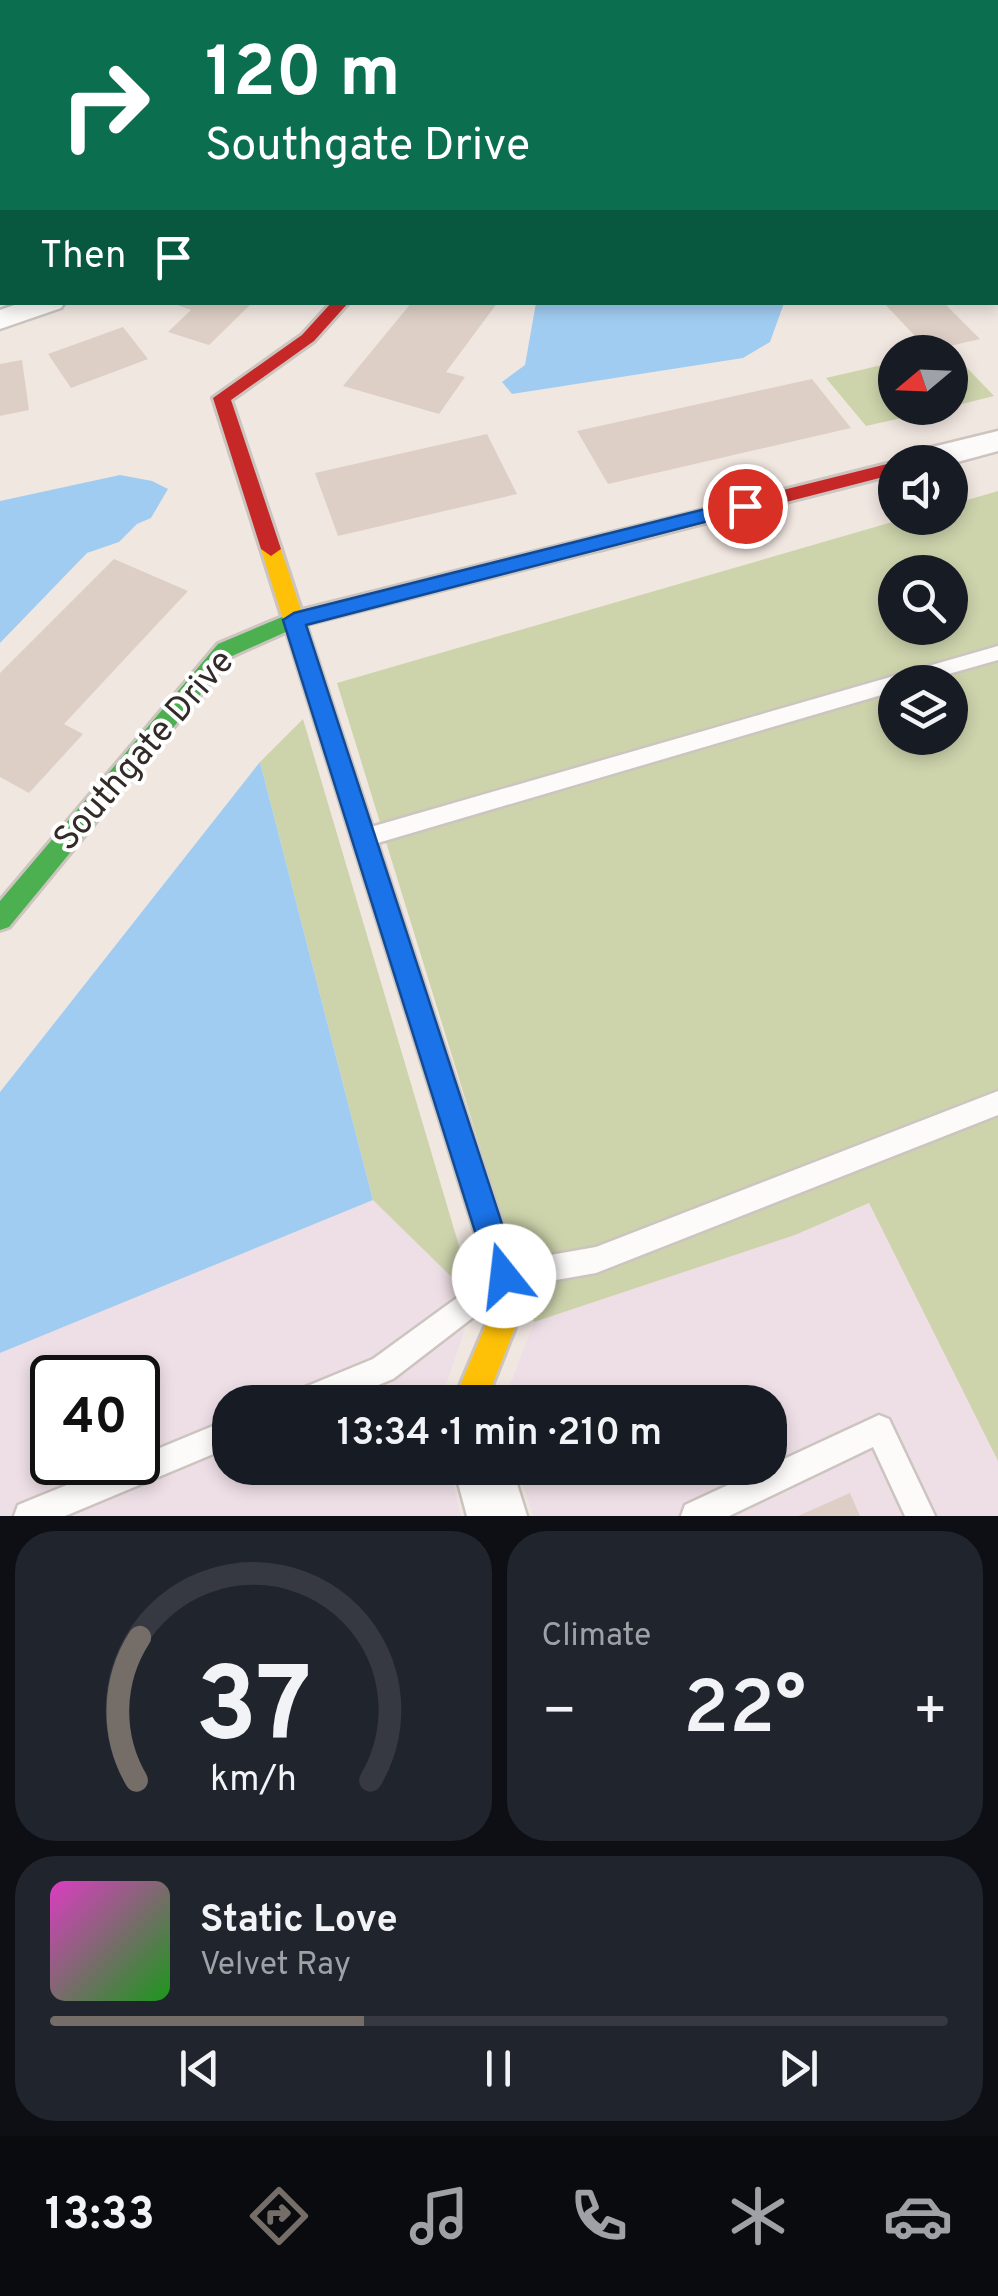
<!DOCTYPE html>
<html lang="en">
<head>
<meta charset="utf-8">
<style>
	:root { --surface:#171b24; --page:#20242c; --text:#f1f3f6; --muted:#9ea1a6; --line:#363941; --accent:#756d68 }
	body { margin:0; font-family:Overpass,sans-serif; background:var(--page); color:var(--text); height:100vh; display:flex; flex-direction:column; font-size:38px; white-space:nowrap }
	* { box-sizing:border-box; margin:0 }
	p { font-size:32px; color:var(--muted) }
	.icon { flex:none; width:55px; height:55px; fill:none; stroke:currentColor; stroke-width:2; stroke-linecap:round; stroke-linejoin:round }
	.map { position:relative; height:1516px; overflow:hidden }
	.drawer { display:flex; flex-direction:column; gap:15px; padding:15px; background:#0d0f14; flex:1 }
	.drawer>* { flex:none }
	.guide { position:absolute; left:0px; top:0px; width:1000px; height:305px; box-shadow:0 5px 15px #0003; background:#0b6e4f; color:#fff; overflow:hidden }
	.needle { width:65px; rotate:251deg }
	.tools { position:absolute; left:878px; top:335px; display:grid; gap:20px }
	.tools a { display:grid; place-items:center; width:90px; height:90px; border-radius:50%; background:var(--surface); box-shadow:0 5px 15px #0003; font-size:50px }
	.speed { position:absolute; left:30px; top:1355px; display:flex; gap:20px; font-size:50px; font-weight:700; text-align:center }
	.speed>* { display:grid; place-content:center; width:130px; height:130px; border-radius:50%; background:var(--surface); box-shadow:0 5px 15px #0003; line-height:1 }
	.speed .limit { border:5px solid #111; border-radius:15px; background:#fff; color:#111 }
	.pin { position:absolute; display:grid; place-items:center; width:85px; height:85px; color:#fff; margin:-42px; border:5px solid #fff; border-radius:50%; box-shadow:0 2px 10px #0007 }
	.me { position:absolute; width:110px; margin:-55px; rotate:344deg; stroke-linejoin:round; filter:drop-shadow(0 0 8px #0008) }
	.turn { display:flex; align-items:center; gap:35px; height:210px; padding:0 40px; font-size:45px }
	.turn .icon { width:130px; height:130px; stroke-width:2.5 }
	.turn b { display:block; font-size:70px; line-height:85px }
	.then { display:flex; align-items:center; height:95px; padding:0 40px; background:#0003; gap:20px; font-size:38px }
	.big { font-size:75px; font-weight:600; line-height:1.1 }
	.drawer .widget { flex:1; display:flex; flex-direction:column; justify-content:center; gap:15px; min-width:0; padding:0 35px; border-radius:40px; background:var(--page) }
	.drawer .dial { align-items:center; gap:0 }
	.dial svg { height:260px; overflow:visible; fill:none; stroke:var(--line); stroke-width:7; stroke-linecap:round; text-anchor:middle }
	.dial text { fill:var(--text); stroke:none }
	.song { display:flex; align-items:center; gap:30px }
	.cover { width:120px; height:120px; border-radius:15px; background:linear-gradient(135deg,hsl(310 70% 55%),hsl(120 70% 35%)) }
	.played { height:10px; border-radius:5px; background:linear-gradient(90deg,var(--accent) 35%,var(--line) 35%) }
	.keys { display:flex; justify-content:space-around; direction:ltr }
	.heat { display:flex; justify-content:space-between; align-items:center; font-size:55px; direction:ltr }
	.drawer .tiles { flex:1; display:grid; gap:15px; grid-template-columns:1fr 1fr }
	.widget:last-child { grid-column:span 2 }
	.trip { position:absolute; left:212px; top:1385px; width:575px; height:100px; border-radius:40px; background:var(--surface); box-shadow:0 5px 15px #0003; font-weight:600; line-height:100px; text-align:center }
	.tab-bar { display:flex; height:160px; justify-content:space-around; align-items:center; background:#090b0e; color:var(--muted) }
	.tab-bar .icon { width:70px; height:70px }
	.tab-bar .active { color:var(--accent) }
	.tab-bar b { font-size:45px; color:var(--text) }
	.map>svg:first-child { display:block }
	.commercial { fill:#eedfe6; fill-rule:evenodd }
	.green { fill:#cdd4ac; fill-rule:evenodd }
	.water { fill:#a1ccf1 }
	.building { fill:#ddcfc5 }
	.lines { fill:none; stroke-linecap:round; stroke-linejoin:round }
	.lane-casing { stroke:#ccc4bf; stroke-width:5 }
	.street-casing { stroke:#ccc4bf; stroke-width:5 }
	.fast-casing { stroke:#ccc4bf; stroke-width:6 }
	.slow-casing { stroke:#ccc4bf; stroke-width:6 }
	.jam-casing { stroke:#ccc4bf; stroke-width:6 }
	.lane { fill:#fdfbfa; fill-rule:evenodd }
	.street { fill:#fdfbfa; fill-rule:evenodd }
	.fast { fill:#4caf50; fill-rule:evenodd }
	.slow { fill:#ffc107; fill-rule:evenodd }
	.jam { fill:#c62828; fill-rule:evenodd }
	.route { fill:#1a73e8; stroke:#114b97; stroke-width:2.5 }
	.labels { text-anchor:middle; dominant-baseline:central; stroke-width:8; stroke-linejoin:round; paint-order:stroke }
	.street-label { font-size:35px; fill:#322b27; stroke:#fff }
</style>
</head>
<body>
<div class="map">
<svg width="998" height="1516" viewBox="0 0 998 1516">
	<rect width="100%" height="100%" fill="#f1e7e1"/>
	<g class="commercial">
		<path d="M373,1200l102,100 -31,91v11h-214v66h219l12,48h-461v-163zM52,1378h86v84h-86z"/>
		<polygon points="869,1203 998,1461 998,1516 533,1516 518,1468 770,1468 770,1402 507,1402 507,1393 534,1322 795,1235"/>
	</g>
	<g class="green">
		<polygon points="950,350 994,396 950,407 950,352 939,352"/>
		<polygon points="895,362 895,408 946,408 866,426 826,378"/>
		<path d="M998,491v970l-129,-258 -74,32 -261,87 -197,-639 569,-165h44v-13zM895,572h55v56h-55zM895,682h55v56h-55z"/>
		<polygon points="303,719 475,1300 373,1200 260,762"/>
	</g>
	<g class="water">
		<polygon points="536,303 536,302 784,303 770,342 743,358 512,394 502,382 525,365"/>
		<polygon points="120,475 152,481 168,489 151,518 137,524 119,542 87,553 0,643 0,501"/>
		<polygon points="260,762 373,1200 0,1353 0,1092"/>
	</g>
	<g class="building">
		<polygon points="169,302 247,302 251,304 209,345 168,332 191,310"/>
		<polygon points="412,302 498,302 446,372 465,377 439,414 343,386"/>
		<polygon points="883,302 943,302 980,339 929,351"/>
		<polygon points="123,327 148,359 71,388 48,354"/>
		<polygon points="22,360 29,410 0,416 0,364"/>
		<polygon points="812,379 851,428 608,484 577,431"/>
		<polygon points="487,434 517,494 338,536 315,473"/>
		<polygon points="114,559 188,591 64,724 83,734 29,793 0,777 0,673"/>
		<polygon points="850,1493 860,1516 798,1516"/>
	</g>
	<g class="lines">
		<defs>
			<g id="lane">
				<polygon points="998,646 998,660 920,682 895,682 895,691 364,847 357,844 353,838 357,832 364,829"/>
				<polygon points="998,1091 998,1115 596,1273 516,1287 507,1283 503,1274 507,1265 516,1261 596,1247"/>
				<polygon points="487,1276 497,1279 500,1289 497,1299 393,1379 336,1402 289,1402 293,1392 373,1359"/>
				<polygon points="879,1415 889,1419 935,1516 905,1516 873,1447 729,1516 681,1516 685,1505"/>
				<polygon points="230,1419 230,1447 65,1516 14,1516 18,1505 123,1462 138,1462 138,1457"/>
			</g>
			<g id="street">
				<polygon points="69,0 89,0 90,2 70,2"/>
				<polygon points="895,0 917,0 918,2 897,2"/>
				<polygon points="23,302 65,302 61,308 0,329 0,310"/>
				<polygon points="998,431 998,451 950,464 899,462 904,454"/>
				<polygon points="454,1468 512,1468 527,1516 467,1516"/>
			</g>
			<polygon id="fast" points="599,536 609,543 606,548 299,626 232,656 9,927 0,930 0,901 218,644 294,612"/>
			<polygon id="slow" points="271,542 281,549 519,1276 520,1315 491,1388 491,1402 459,1402 459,1388 490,1315 489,1276 261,549"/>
			<g id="jam">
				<polygon points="332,302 349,302 314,341 231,400 281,549 271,556 261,549 213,398 302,335"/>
				<polygon points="895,462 895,474 599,550 589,543 599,536"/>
			</g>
		</defs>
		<use href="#lane" class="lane-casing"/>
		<use href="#street" class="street-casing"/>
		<use href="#fast" class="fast-casing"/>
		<use href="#slow" class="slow-casing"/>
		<use href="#jam" class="jam-casing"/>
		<use href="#lane" class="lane"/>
		<use href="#street" class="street"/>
		<use href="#fast" class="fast"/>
		<use href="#slow" class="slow"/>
		<use href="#jam" class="jam"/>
	</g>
	<polygon class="route" points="745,499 751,501 751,510 306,625 519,1276 515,1287 504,1291 493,1287 489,1276 283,620 294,613"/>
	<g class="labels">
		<g class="street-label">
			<text transform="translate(145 751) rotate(-49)">Southgate Drive</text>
		</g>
	</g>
</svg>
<div class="tools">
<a><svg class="needle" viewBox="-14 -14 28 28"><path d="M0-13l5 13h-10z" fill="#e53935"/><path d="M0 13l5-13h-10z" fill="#9ea1a6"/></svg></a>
<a><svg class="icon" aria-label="sound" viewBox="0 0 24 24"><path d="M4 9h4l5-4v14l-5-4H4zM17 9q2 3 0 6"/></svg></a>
<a><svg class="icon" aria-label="search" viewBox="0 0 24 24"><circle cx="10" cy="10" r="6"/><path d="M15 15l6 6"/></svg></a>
<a><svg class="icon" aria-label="layers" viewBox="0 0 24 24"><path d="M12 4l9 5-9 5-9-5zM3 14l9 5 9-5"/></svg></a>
</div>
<div class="speed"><div class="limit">40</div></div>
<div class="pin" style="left:745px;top:506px;background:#d93025"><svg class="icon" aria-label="arrive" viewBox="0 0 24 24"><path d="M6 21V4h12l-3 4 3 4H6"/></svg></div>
<svg class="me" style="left:504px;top:1276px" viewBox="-20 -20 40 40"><circle r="19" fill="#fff"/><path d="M0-13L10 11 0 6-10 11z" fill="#1a73e8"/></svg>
<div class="trip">13:34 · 1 min · 210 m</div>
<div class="guide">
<div class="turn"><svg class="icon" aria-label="right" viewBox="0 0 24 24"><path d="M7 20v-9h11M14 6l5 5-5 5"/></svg><div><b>120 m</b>Southgate Drive</div></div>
<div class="then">Then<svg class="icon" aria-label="arrive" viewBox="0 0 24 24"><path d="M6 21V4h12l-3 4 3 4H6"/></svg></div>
</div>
</div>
<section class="drawer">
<div class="tiles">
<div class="widget dial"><svg viewBox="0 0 100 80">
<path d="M14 69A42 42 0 1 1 86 69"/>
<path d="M14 69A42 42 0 0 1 15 25" stroke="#756d68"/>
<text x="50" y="56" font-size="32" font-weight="700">37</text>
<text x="50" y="72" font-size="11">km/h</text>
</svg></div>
<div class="widget"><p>Climate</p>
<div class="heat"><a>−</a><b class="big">22°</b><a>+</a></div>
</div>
<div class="widget">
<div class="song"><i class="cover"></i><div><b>Static Love</b><p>Velvet Ray</p></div></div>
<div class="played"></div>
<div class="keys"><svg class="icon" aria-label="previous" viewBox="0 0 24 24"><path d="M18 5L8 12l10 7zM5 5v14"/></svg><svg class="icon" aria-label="pause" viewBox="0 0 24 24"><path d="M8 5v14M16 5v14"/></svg><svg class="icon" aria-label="next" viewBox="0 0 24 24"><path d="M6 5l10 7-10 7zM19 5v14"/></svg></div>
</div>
</div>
</section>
<nav class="tab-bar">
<b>13:33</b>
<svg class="icon active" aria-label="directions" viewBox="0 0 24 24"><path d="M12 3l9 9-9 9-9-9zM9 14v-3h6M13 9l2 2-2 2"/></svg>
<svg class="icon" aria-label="music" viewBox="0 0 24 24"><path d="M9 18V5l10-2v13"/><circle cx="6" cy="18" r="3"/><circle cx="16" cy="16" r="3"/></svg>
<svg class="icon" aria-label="phone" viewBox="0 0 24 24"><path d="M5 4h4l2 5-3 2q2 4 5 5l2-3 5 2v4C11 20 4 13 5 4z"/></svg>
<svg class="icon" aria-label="climate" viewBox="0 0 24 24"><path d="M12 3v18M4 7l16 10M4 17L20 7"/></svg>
<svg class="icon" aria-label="car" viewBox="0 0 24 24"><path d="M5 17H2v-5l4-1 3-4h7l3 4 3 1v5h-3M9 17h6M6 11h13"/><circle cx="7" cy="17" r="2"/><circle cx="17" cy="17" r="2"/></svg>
</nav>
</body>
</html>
